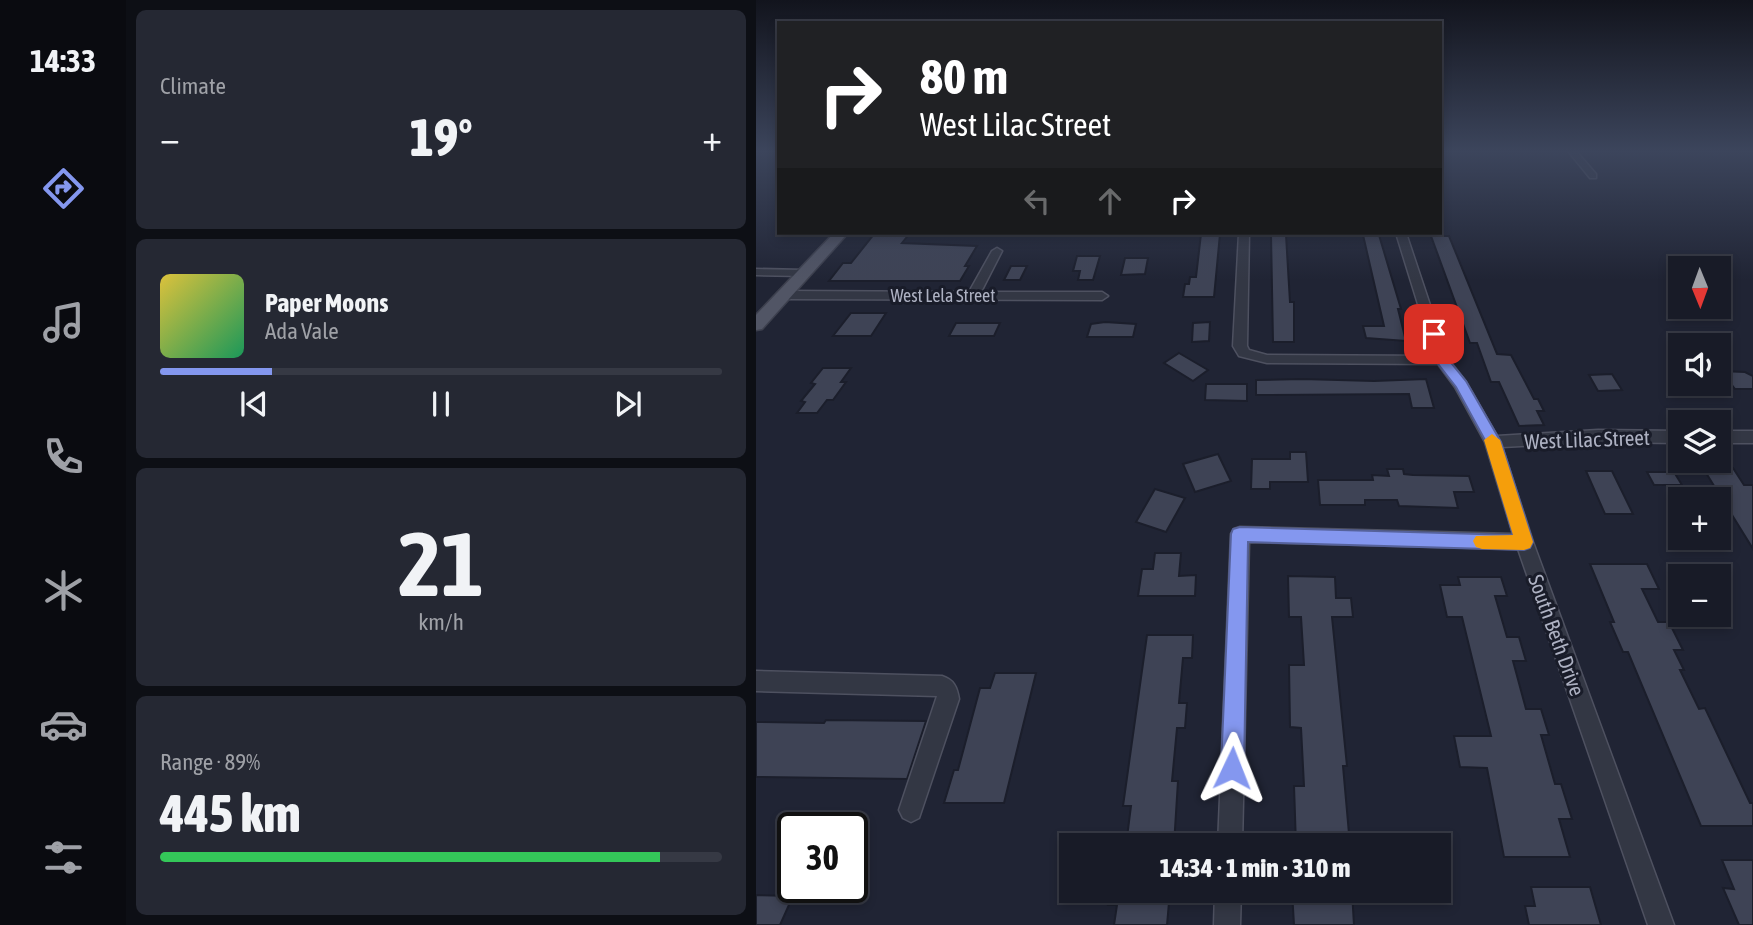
<!DOCTYPE html>
<html lang="en">
<head>
<meta charset="utf-8">
<style>
	:root { --surface:#181b27; --page:#252833; --text:#f1f3f6; --muted:#9fa1a7; --line:#363944; --accent:#8497ef }
	body { margin:0; font-family:"Asap Condensed",sans-serif; background:var(--page); color:var(--text); height:100vh; display:flex; flex-direction:column; font-size:26px; white-space:nowrap }
	* { box-sizing:border-box; margin:0 }
	p { font-size:23px; color:var(--muted) }
	.icon { flex:none; width:38px; height:38px; fill:none; stroke:currentColor; stroke-width:2; stroke-linecap:round; stroke-linejoin:round }
	.map { position:relative; flex:1; overflow:hidden }
	.details { display:flex; flex-direction:column; gap:10px; padding:10px; background:#0d0f15; width:630px }
	.details>* { flex:none }
	.hud { position:absolute; left:21px; top:21px; width:665px; height:214px; border-radius:0px; box-shadow:0 4px 10px #0003,0 0 0 2px var(--line); background:#202124; color:#fff; overflow:hidden }
	.needle { width:46px; rotate:179deg }
	.buttons { position:absolute; left:912px; top:256px; display:grid; gap:14px }
	.buttons a { display:grid; place-items:center; width:63px; height:63px; border-radius:0px; background:var(--surface); box-shadow:0 4px 10px #0003,0 0 0 2px var(--line); font-size:35px }
	.speed { position:absolute; left:21px; top:812px; display:flex; gap:14px; font-size:35px; font-weight:700; text-align:center }
	.speed>* { display:grid; place-content:center; width:91px; height:91px; border-radius:50%; background:var(--surface); box-shadow:0 4px 10px #0003,0 0 0 2px var(--line); line-height:1 }
	.speed .limit { border:4px solid #111; border-radius:10px; background:#fff; color:#111 }
	.pin { position:absolute; display:grid; place-items:center; width:60px; height:60px; color:#fff; margin:-30px; border-radius:14px; box-shadow:0 4px 10px #0006 }
	.me { position:absolute; width:77px; margin:-38px; rotate:2deg; stroke-linejoin:round; filter:drop-shadow(0 0 5px #0008) }
	.turn { display:flex; align-items:center; gap:24px; height:147px; padding:0 28px; font-size:32px }
	.turn .icon { width:91px; height:91px; stroke-width:2.5 }
	.turn b { display:block; font-size:49px; line-height:60px }
	.lanes { display:flex; align-items:center; height:66px; padding:0 28px; background:#0003; justify-content:center; gap:35px; direction:ltr }
	.lanes .off { opacity:.35 }
	.big { font-size:52px; font-weight:800; line-height:1.1 }
	.details .tile { flex:1; display:flex; flex-direction:column; justify-content:center; gap:10px; min-width:0; padding:0 24px; border-radius:10px; background:var(--page) }
	.details .dial { align-items:center; gap:0 }
	.dial b { font-size:91px; line-height:1 }
	.song { display:flex; align-items:center; gap:21px }
	.cover { width:84px; height:84px; border-radius:10px; background:linear-gradient(135deg,hsl(50 70% 55%),hsl(150 70% 35%)) }
	.played { height:7px; border-radius:4px; background:linear-gradient(90deg,var(--accent) 20%,var(--line) 20%) }
	.keys { display:flex; justify-content:space-around; direction:ltr }
	.heat { display:flex; justify-content:space-between; align-items:center; font-size:38px; direction:ltr }
	.charge { height:10px; border-radius:5px; background:linear-gradient(90deg,#34c759 89%,var(--line) 0) }
	.trip { position:absolute; left:303px; top:833px; width:392px; height:70px; border-radius:0px; background:var(--surface); box-shadow:0 4px 10px #0003,0 0 0 2px var(--line); font-weight:800; line-height:70px; text-align:center }
	main { display:flex; flex:1; min-height:0 }
	.menu { display:flex; flex-direction:column; width:126px; justify-content:space-around; align-items:center; background:#0a0b10; color:var(--muted) }
	.menu .icon { width:49px; height:49px }
	.menu .active { color:var(--accent) }
	.menu b { font-size:32px; color:var(--text) }
	.map>svg:first-child { display:block }
	.building { fill:#3e4355; stroke:#1b1e2b; stroke-width:2 }
	.lines { fill:none; stroke-linecap:round; stroke-linejoin:round }
	.minor-casing { stroke:#4e5160; stroke-width:3 }
	.major-casing { stroke:#3d404e; stroke-width:3 }
	.minor { fill:#333744; fill-rule:evenodd }
	.major { fill:#515565; fill-rule:evenodd }
	.route { fill:#8497ef; stroke:#56629b; stroke-width:2 }
	.slow { fill:#f59e0b }
	.labels { text-anchor:middle; dominant-baseline:central; stroke-width:6; stroke-linejoin:round; paint-order:stroke }
	.far-street-label { font-size:18px; fill:#adb1c2; stroke:#191c29 }
	.street-label { font-size:21px; fill:#adb1c2; stroke:#191c29 }
</style>
</head>
<body>
<main>
<nav class="menu">
<b>14:33</b>
<svg class="icon active" aria-label="directions" viewBox="0 0 24 24"><path d="M12 3l9 9-9 9-9-9zM9 14v-3h6M13 9l2 2-2 2"/></svg>
<svg class="icon" aria-label="music" viewBox="0 0 24 24"><path d="M9 18V5l10-2v13"/><circle cx="6" cy="18" r="3"/><circle cx="16" cy="16" r="3"/></svg>
<svg class="icon" aria-label="phone" viewBox="0 0 24 24"><path d="M5 4h4l2 5-3 2q2 4 5 5l2-3 5 2v4C11 20 4 13 5 4z"/></svg>
<svg class="icon" aria-label="climate" viewBox="0 0 24 24"><path d="M12 3v18M4 7l16 10M4 17L20 7"/></svg>
<svg class="icon" aria-label="car" viewBox="0 0 24 24"><path d="M5 17H2v-5l4-1 3-4h7l3 4 3 1v5h-3M9 17h6M6 11h13"/><circle cx="7" cy="17" r="2"/><circle cx="17" cy="17" r="2"/></svg>
<svg class="icon" aria-label="filters" viewBox="0 0 24 24"><path d="M4 7h16M4 17h16"/><circle cx="9" cy="7" r="2"/><circle cx="15" cy="17" r="2"/></svg>
</nav>
<section class="details">
<div class="tile"><p>Climate</p>
<div class="heat"><a>−</a><b class="big">19°</b><a>+</a></div>
</div>
<div class="tile">
<div class="song"><i class="cover"></i><div><b>Paper Moons</b><p>Ada Vale</p></div></div>
<div class="played"></div>
<div class="keys"><svg class="icon" aria-label="previous" viewBox="0 0 24 24"><path d="M18 5L8 12l10 7zM5 5v14"/></svg><svg class="icon" aria-label="pause" viewBox="0 0 24 24"><path d="M8 5v14M16 5v14"/></svg><svg class="icon" aria-label="next" viewBox="0 0 24 24"><path d="M6 5l10 7-10 7zM19 5v14"/></svg></div>
</div>
<div class="tile dial"><b>21</b><p>km/h</p></div>
<div class="tile"><p>Range · 89%</p><b class="big">445 km</b><div class="charge"></div></div>
</section>
<div class="map">
<svg width="997" height="925" viewBox="0 0 997 925">
	<rect width="100%" height="100%" fill="#202434"/>
	<g class="building">
		<polygon points="119,233 154,233 146,243 221,246 209,266 213,266 204,281 73,281 87,263 95,263"/>
		<polygon points="445,234 464,234 458,297 427,297 429,284 433,284 434,277 440,277"/>
		<polygon points="515,235 530,235 534,302 538,302 538,342 517,342"/>
		<polygon points="607,235 623,235 645,309 642,309 650,341 610,338 607,326 628,326"/>
		<polygon points="675,236 693,236 741,354 755,355 778,399 782,399 788,411 781,411 788,425 763,426 743,382 735,382 721,343 714,343"/>
		<polygon points="321,256 344,256 337,280 322,280 324,271 317,271"/>
		<polygon points="369,258 392,258 389,274 365,275"/>
		<polygon points="255,266 271,266 264,280 248,280"/>
		<polygon points="95,313 130,313 115,336 77,336"/>
		<polygon points="349,322 380,324 377,337 331,337 335,324"/>
		<polygon points="454,322 453,341 436,342 437,323"/>
		<polygon points="200,323 244,323 238,336 193,336"/>
		<polygon points="423,353 452,370 437,381 408,363"/>
		<polygon points="67,368 95,368 85,382 90,382 77,400 71,400 61,413 41,413 49,402 45,401 59,384 55,383"/>
		<polygon points="965,371 989,372 997,376 997,389 979,389"/>
		<polygon points="856,374 866,390 842,391 833,375"/>
		<polygon points="546,379 618,381 670,379 678,408 656,408 653,394 500,395 500,380"/>
		<polygon points="450,384 491,384 491,401 449,400"/>
		<polygon points="534,452 550,452 552,482 514,482 514,489 495,489 496,459 534,459"/>
		<polygon points="462,454 475,481 439,492 427,464"/>
		<polygon points="947,468 977,468 988,485 997,485 997,549"/>
		<polygon points="631,469 647,469 648,474 657,475 713,476 718,492 698,492 702,508 643,506 641,500 609,500 609,505 564,505 562,480 617,480 616,475 633,476"/>
		<polygon points="830,471 856,471 877,514 849,514"/>
		<polygon points="891,472 918,472 926,485 898,485"/>
		<polygon points="399,489 429,498 410,532 380,522"/>
		<polygon points="399,553 425,553 423,576 440,575 439,596 382,596 386,569 397,569"/>
		<polygon points="834,564 891,564 903,589 886,589 902,622 913,622 927,650 918,650 928,670 924,670 943,709 949,708 994,803 997,803 997,826 945,826 872,652 867,652 854,622 858,622"/>
		<polygon points="532,576 579,577 580,598 595,598 597,617 576,617 591,766 587,766 594,845 540,845 538,786 548,786 545,728 534,727 533,665 548,665 545,617 533,617"/>
		<polygon points="702,577 745,577 751,596 739,596 751,637 763,637 770,661 757,661 770,709 785,709 793,735 785,735 799,784 805,784 816,819 803,819 814,857 748,857 731,768 704,767 698,736 735,736 706,617 691,617 684,585 704,585"/>
		<polygon points="391,635 437,635 436,658 427,658 423,703 431,703 429,728 421,728 416,781 422,781 418,845 370,845 375,806 367,806"/>
		<polygon points="239,673 280,673 248,803 188,803 198,770 202,770 224,688 234,688"/>
		<polygon points="70,720 170,721 151,779 0,777 0,722 68,723"/>
		<polygon points="966,860 997,860 997,925 983,925 967,888 978,889"/>
		<polygon points="775,887 834,887 845,925 773,925 769,906 779,906"/>
		<polygon points="354,891 414,891 411,925 358,925 361,905 352,905"/>
		<polygon points="536,891 596,891 598,925 538,925"/>
		<polygon points="0,895 37,896 24,925 0,925"/>
	</g>
	<g class="lines">
		<defs>
			<g id="minor">
				<polygon points="812,151 820,151 840,174 840,178 834,178"/>
				<polygon points="483,233 493,233 491,346 493,350 511,355 678,356 640,233 650,233 692,359 710,382 741,436 842,430 924,431 924,443 842,442 746,447 777,542 918,925 892,925 762,549 493,542 486,845 462,845 475,534 478,529 484,527 757,534 729,442 699,387 682,364 511,363 483,356 477,346"/>
				<polygon points="241,248 246,251 225,292 346,292 352,296 346,300 27,299 21,295 27,291 213,292 236,251"/>
				<polygon points="0,269 48,270 54,273 48,276 0,275"/>
				<rect x="962" y="431" width="35" height="12"/>
				<path d="M0,671l186,5c12,4 15,11 17,23l-40,119 -8,4 -8,-4 -4,-8 38,-114 -181,-5z"/>
				<polygon points="459,891 485,891 484,925 458,925"/>
			</g>
			<polygon id="major" points="78,233 92,233 6,329 0,330 0,315"/>
		</defs>
		<use href="#minor" class="minor-casing"/>
		<use href="#major" class="major-casing"/>
		<use href="#minor" class="minor"/>
		<use href="#major" class="major"/>
	</g>
	<linearGradient id="sky" x2="0" y2="1"><stop stop-color="#12141d"/><stop offset="0.54" stop-color="#3c455c"/><stop offset="1" stop-color="#3c455c" stop-opacity="0"/></linearGradient>
	<rect width="997" height="280" fill="url(#sky)"/>
	<polygon class="route" points="678,330 684,334 692,359 710,381 745,442 777,542 774,548 768,550 492,542 488,768 484,776 476,779 468,776 465,768 475,534 477,529 484,527 757,535 730,442 700,387 679,360 671,334"/>
	<polygon class="slow" points="736,434 744,440 777,542 774,548 768,550 726,549 720,547 717,541 720,536 757,535 728,440"/>
	<g class="labels">
		<g class="far-street-label">
			<text x="187" y="295">West Lela Street</text>
		</g>
		<g class="street-label">
			<text transform="translate(831 439) rotate(-2)">West Lilac Street</text>
			<text transform="translate(801 635) rotate(70)">South Beth Drive</text>
		</g>
	</g>
</svg>
<div class="buttons">
<a><svg class="needle" viewBox="-14 -14 28 28"><path d="M0-13l5 13h-10z" fill="#e53935"/><path d="M0 13l5-13h-10z" fill="#9fa1a7"/></svg></a>
<a><svg class="icon" aria-label="sound" viewBox="0 0 24 24"><path d="M4 9h4l5-4v14l-5-4H4zM17 9q2 3 0 6"/></svg></a>
<a><svg class="icon" aria-label="layers" viewBox="0 0 24 24"><path d="M12 4l9 5-9 5-9-5zM3 14l9 5 9-5"/></svg></a>
<a>+</a>
<a>−</a>
</div>
<div class="speed"><div class="limit">30</div></div>
<div class="pin" style="left:678px;top:334px;background:#d93025"><svg class="icon" aria-label="arrive" viewBox="0 0 24 24"><path d="M6 21V4h12l-3 4 3 4H6"/></svg></div>
<svg class="me" style="left:476px;top:768px" viewBox="-20 -20 40 40"><path d="M0-17L14 15 0 8-14 15z" fill="#8497ef" stroke="#fff" stroke-width="4"/></svg>
<div class="trip">14:34 · 1 min · 310 m</div>
<div class="hud">
<div class="turn"><svg class="icon" aria-label="right" viewBox="0 0 24 24"><path d="M7 20v-9h11M14 6l5 5-5 5"/></svg><div><b>80 m</b>West Lilac Street</div></div>
<div class="lanes"><svg class="icon off" aria-label="left" viewBox="0 0 24 24"><path d="M17 20v-9H6M10 6l-5 5 5 5"/></svg><svg class="icon off" aria-label="ahead" viewBox="0 0 24 24"><path d="M12 20V5M6 11l6-6 6 6"/></svg><svg class="icon" aria-label="right" viewBox="0 0 24 24"><path d="M7 20v-9h11M14 6l5 5-5 5"/></svg></div>
</div>
</div>
</main>
</body>
</html>
